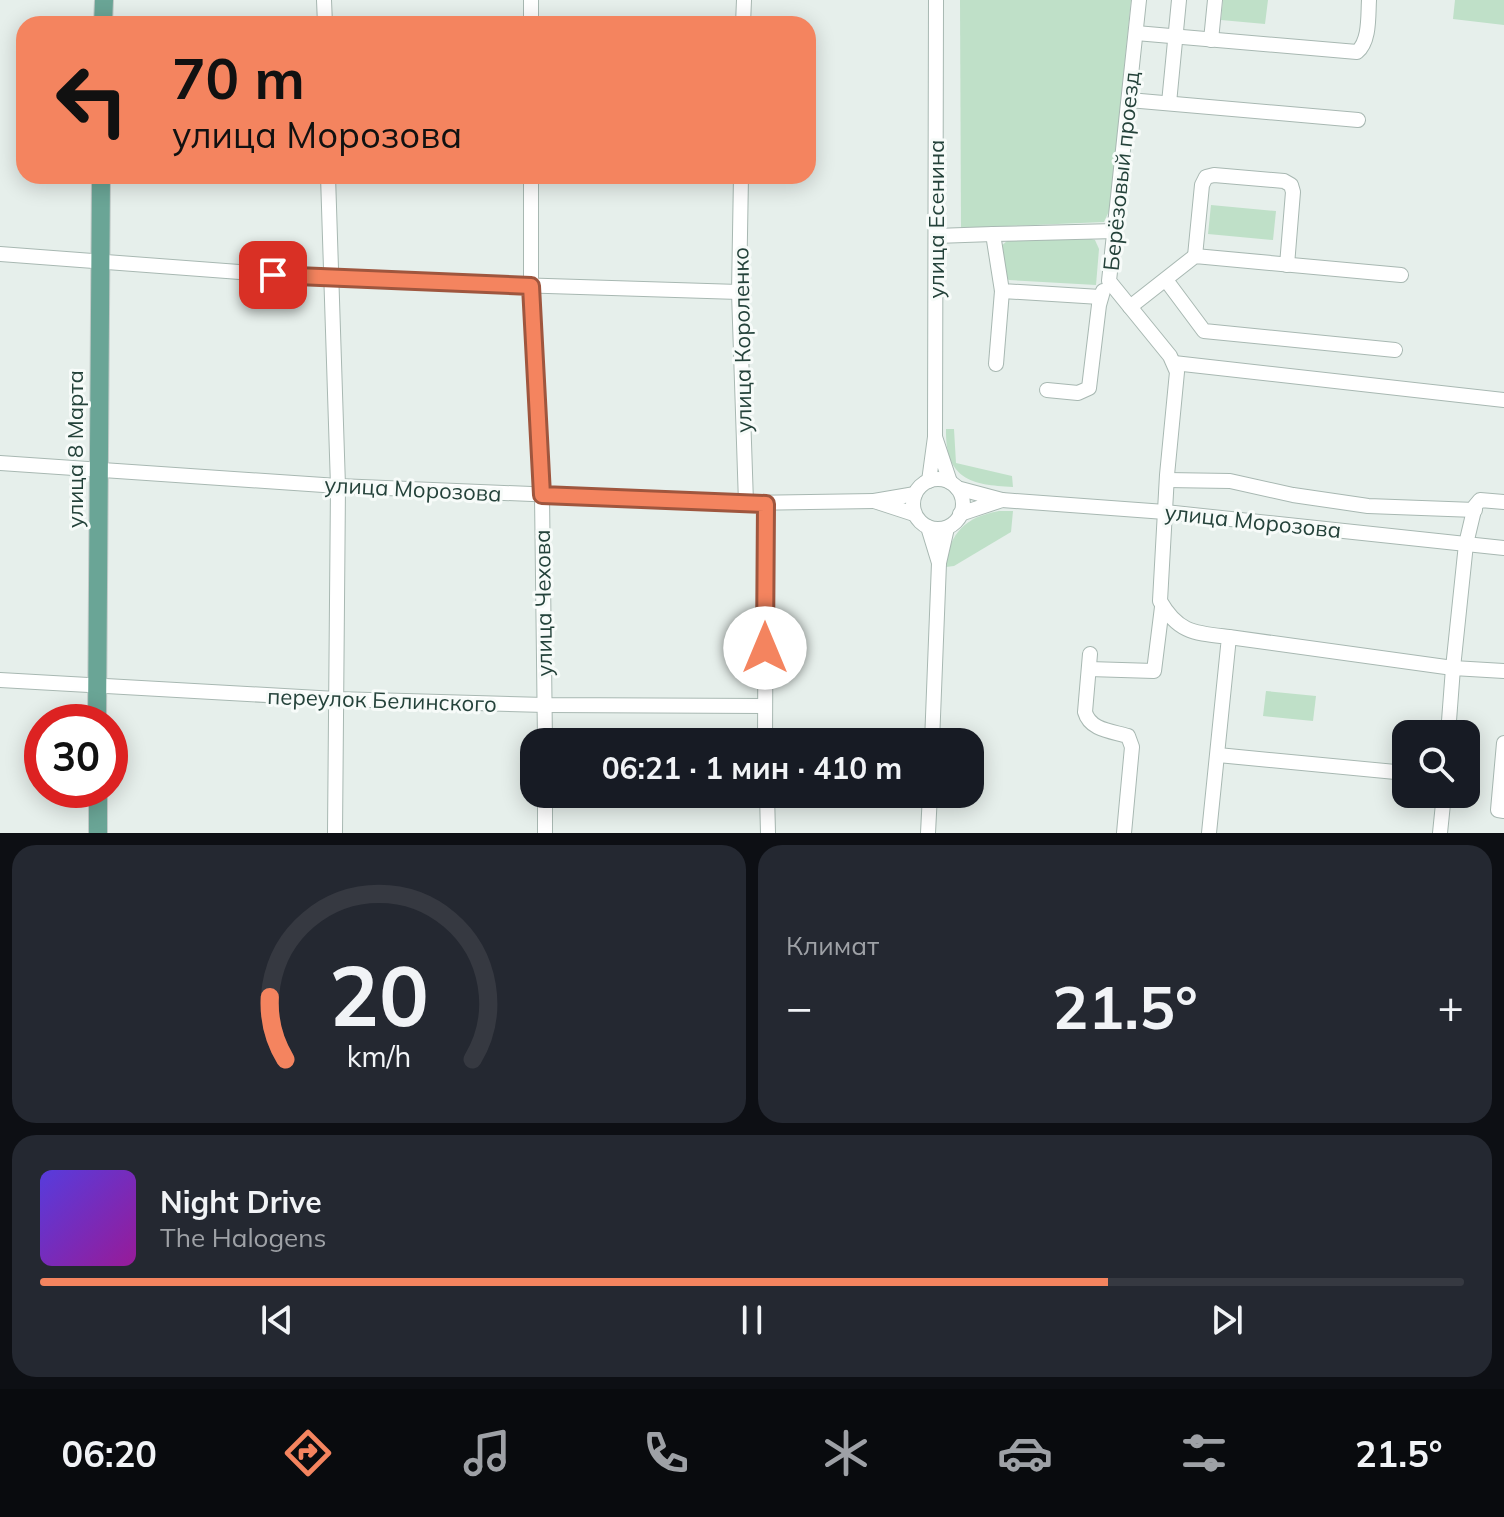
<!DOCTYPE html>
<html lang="ru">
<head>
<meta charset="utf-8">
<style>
	:root { --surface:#171b24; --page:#242831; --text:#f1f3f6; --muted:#9ea1a6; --line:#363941; --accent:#f4845f }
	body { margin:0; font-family:Mulish,sans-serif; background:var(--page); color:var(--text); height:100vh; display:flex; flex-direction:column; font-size:30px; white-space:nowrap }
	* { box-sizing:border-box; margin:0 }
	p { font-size:26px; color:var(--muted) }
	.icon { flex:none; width:44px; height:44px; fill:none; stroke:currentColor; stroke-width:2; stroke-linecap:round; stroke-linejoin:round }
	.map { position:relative; height:833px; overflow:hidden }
	.drawer { display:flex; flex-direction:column; gap:12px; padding:12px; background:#0d0f14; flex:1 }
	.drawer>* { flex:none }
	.hud { position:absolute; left:16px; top:16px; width:800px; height:168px; border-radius:24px; box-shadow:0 4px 20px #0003; background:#f4845f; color:#111; overflow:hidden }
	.buttons { position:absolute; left:1392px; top:720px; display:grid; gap:16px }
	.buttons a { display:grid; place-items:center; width:88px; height:88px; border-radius:16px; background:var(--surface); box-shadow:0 4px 20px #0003; font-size:40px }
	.speed { position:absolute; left:24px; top:704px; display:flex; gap:16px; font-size:40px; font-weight:700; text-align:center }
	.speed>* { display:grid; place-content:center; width:104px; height:104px; border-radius:50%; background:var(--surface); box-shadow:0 4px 20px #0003; line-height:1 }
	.speed .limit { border:12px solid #d22; background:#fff; color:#111 }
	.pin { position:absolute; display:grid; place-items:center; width:68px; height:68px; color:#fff; margin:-34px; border-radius:16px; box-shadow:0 4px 12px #0006 }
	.me { position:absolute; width:88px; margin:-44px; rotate:0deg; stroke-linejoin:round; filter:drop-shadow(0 0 6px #0008) }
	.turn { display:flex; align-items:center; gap:28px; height:168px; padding:0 24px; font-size:36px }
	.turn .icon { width:104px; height:104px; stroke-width:2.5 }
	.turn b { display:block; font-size:56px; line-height:68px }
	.big { font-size:60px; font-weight:700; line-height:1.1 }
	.drawer .card { flex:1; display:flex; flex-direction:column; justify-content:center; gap:12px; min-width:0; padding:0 28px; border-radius:24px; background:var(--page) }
	.drawer .dial { align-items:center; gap:0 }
	.dial svg { height:208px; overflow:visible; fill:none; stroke:var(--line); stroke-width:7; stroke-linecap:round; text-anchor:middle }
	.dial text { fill:var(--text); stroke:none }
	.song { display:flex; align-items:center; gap:24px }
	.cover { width:96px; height:96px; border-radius:12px; background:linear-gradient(135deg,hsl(250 70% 55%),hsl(300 70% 35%)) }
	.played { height:8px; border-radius:4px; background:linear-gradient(90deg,var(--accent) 75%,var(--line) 75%) }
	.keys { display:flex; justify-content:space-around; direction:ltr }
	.heat { display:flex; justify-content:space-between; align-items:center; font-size:44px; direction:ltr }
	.drawer .tiles { flex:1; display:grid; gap:12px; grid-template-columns:1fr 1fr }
	.card:last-child { grid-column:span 2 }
	.trip { position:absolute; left:520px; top:728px; width:464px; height:80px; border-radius:24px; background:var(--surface); box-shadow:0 4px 20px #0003; font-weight:700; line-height:80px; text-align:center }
	.menu { display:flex; height:128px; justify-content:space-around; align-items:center; background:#090b0e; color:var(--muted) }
	.menu .icon { width:56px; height:56px }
	.menu .on { color:var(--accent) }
	.menu b { font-size:36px; color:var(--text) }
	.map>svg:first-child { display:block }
	.green { fill:#bfe0c8 }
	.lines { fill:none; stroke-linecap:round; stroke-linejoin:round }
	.minor-casing { stroke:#a8b8b2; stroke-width:16 }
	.major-casing { stroke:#c2cac8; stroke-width:20 }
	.minor { stroke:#fff; stroke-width:14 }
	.major { stroke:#6aa596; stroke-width:18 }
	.route-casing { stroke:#9f563e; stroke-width:20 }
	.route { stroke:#f4845f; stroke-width:14 }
	.labels { text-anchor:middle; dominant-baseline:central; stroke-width:6; stroke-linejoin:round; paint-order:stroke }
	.street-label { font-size:22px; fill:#24423a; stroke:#f7fbf9 }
</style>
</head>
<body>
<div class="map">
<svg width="1504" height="833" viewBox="0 0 1504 833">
	<rect width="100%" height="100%" fill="#e6efeb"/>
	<g class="green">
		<polygon points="960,0 1131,0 1110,209 1104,222 961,228"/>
		<polygon points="1223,0 1268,0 1265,24 1221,20"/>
		<polygon points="1455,0 1504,0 1504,25 1453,19"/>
		<polygon points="1211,205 1276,211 1273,240 1208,234"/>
		<polygon points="1091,239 1095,240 1099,249 1096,285 1009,280 1004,277 1000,247 1007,241"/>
		<path d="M946,429h8l2,34 56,13 1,11c-42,-2 -68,-8 -67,-58z"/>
		<path d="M999,511h14l-2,21 -57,34 -8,1c3,-35 20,-50 53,-56z"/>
		<polygon points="1266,691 1316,696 1313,721 1263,716"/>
	</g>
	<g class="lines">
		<defs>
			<g id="minor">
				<polyline points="324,0 325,24"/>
				<polyline points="531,0 531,24"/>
				<path d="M1139,0l-30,281 61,75 7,16 -10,103 -7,126c18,32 35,32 69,36l-20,196"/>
				<polyline points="743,24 744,0"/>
				<path d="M1136,33l221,19c13,-11 11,-36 12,-52"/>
				<polyline points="1211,40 1215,0"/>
				<polyline points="1129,100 1358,120"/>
				<polyline points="1169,103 1179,0"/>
				<polyline points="328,176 338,486 335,833"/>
				<polyline points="531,176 531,286 542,495 545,742"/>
				<polyline points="741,176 739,292 746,503"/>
				<polyline points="993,234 1115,231"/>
				<polyline points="936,236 993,234 1002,291 1100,297"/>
				<polyline points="0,254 331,279 739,292"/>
				<polyline points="1195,256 1202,185 1206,177 1214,175 1284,181 1291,185 1293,192 1287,265"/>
				<polyline points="1166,280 1204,331 1395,350"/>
				<polyline points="1130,307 1195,256 1401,275"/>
				<polyline points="1174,363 1504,400"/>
				<polyline points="996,364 1002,291"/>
				<polyline points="1047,390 1078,393 1089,388 1099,305 1103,291"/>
				<polyline points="935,437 936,0"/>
				<polyline points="0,463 338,486 746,503 874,501"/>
				<circle cx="938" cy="504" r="25"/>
				<polyline points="1167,480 1230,481 1293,495 1368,506 1475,510"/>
				<polyline points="929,481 935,437 950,482"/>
				<polyline points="957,488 1002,500 960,514"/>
				<polyline points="1002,500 1165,512 1504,548"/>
				<polyline points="914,514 874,501 915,494"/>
				<polyline points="928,527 939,563 947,528"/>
				<polyline points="1229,637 1453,668 1466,544 1475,506 1480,500 1504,502"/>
				<path d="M1090,654l-5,58c5,18 26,19 43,24l4,11 -8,86"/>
				<polyline points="1089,669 1154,671 1162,607"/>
				<polyline points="0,680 336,699 545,705 764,706"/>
				<polyline points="1448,734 1453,668 1504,671"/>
				<polyline points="765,742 766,504"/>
				<polyline points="932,742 939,563"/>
				<polyline points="1504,743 1498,810 1504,811"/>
				<polyline points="1218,755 1406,773"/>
				<polyline points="545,794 545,833"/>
				<polyline points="767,794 768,833"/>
				<polyline points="928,833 930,794"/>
				<polyline points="1440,833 1444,794"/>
			</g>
			<g id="major">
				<polyline points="103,24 104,0"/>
				<polyline points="97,722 101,176"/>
				<polyline points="98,790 98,833"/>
			</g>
		</defs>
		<use href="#minor" class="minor-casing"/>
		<use href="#major" class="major-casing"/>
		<use href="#minor" class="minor"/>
		<use href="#major" class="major"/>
	</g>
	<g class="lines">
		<defs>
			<polyline id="route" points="273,275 531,286 542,495 766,504 765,648"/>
		</defs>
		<use href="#route" class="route-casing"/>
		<use href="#route" class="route"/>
	</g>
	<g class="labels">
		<g class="street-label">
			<text transform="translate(1121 171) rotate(-84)">Берёзовый проезд</text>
			<text transform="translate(936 219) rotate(-90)">улица Есенина</text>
			<text transform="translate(742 340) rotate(-91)">улица Короленко</text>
			<text transform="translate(75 449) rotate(-90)">улица 8 Марта</text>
			<text transform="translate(413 489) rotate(3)">улица Морозова</text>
			<text transform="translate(1253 521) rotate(6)">улица Морозова</text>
			<text transform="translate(543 603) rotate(-91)">улица Чехова</text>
			<text transform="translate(382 700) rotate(2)">переулок Белинского</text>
		</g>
	</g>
</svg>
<div class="buttons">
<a><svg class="icon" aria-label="search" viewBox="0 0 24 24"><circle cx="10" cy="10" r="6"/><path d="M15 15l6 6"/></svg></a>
</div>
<div class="speed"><div class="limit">30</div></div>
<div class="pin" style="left:273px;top:275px;background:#d93025"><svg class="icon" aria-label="arrive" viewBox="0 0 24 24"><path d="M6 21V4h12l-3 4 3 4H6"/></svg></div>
<svg class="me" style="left:765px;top:648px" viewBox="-20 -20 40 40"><circle r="19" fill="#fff"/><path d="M0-13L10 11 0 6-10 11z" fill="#f4845f"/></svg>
<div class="trip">06:21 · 1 мин · 410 m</div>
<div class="hud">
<div class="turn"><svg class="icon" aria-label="left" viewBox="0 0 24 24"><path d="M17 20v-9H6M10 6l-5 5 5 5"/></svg><div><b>70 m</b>улица Морозова</div></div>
</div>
</div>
<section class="drawer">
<div class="tiles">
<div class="card dial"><svg viewBox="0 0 100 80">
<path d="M14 69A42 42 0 1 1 86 69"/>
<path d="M14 69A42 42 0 0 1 8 45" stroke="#f4845f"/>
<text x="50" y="56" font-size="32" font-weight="700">20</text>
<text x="50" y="72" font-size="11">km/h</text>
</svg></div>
<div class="card"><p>Климат</p>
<div class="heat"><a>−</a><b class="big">21.5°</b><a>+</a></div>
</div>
<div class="card">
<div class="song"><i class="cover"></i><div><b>Night Drive</b><p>The Halogens</p></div></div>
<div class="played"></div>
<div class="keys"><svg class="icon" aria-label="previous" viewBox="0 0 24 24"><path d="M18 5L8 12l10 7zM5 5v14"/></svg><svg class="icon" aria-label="pause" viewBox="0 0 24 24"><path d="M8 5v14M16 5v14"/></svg><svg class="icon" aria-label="next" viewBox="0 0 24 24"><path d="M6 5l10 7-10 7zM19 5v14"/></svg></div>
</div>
</div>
</section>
<nav class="menu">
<b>06:20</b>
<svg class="icon on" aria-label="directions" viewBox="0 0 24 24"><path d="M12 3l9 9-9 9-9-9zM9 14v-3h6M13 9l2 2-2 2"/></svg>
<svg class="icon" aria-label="music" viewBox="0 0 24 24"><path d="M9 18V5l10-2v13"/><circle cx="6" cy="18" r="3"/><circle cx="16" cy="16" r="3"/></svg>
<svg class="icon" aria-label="phone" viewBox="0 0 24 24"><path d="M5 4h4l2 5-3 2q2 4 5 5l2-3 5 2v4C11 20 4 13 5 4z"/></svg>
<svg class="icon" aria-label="climate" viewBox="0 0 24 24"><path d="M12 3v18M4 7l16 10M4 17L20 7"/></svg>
<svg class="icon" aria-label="car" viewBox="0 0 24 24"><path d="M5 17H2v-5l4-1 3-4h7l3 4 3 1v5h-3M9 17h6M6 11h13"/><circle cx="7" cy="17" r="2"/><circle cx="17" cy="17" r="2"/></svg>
<svg class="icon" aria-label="filters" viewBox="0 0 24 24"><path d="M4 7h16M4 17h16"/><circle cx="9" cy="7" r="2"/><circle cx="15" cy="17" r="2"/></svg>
<b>21.5°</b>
</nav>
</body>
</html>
